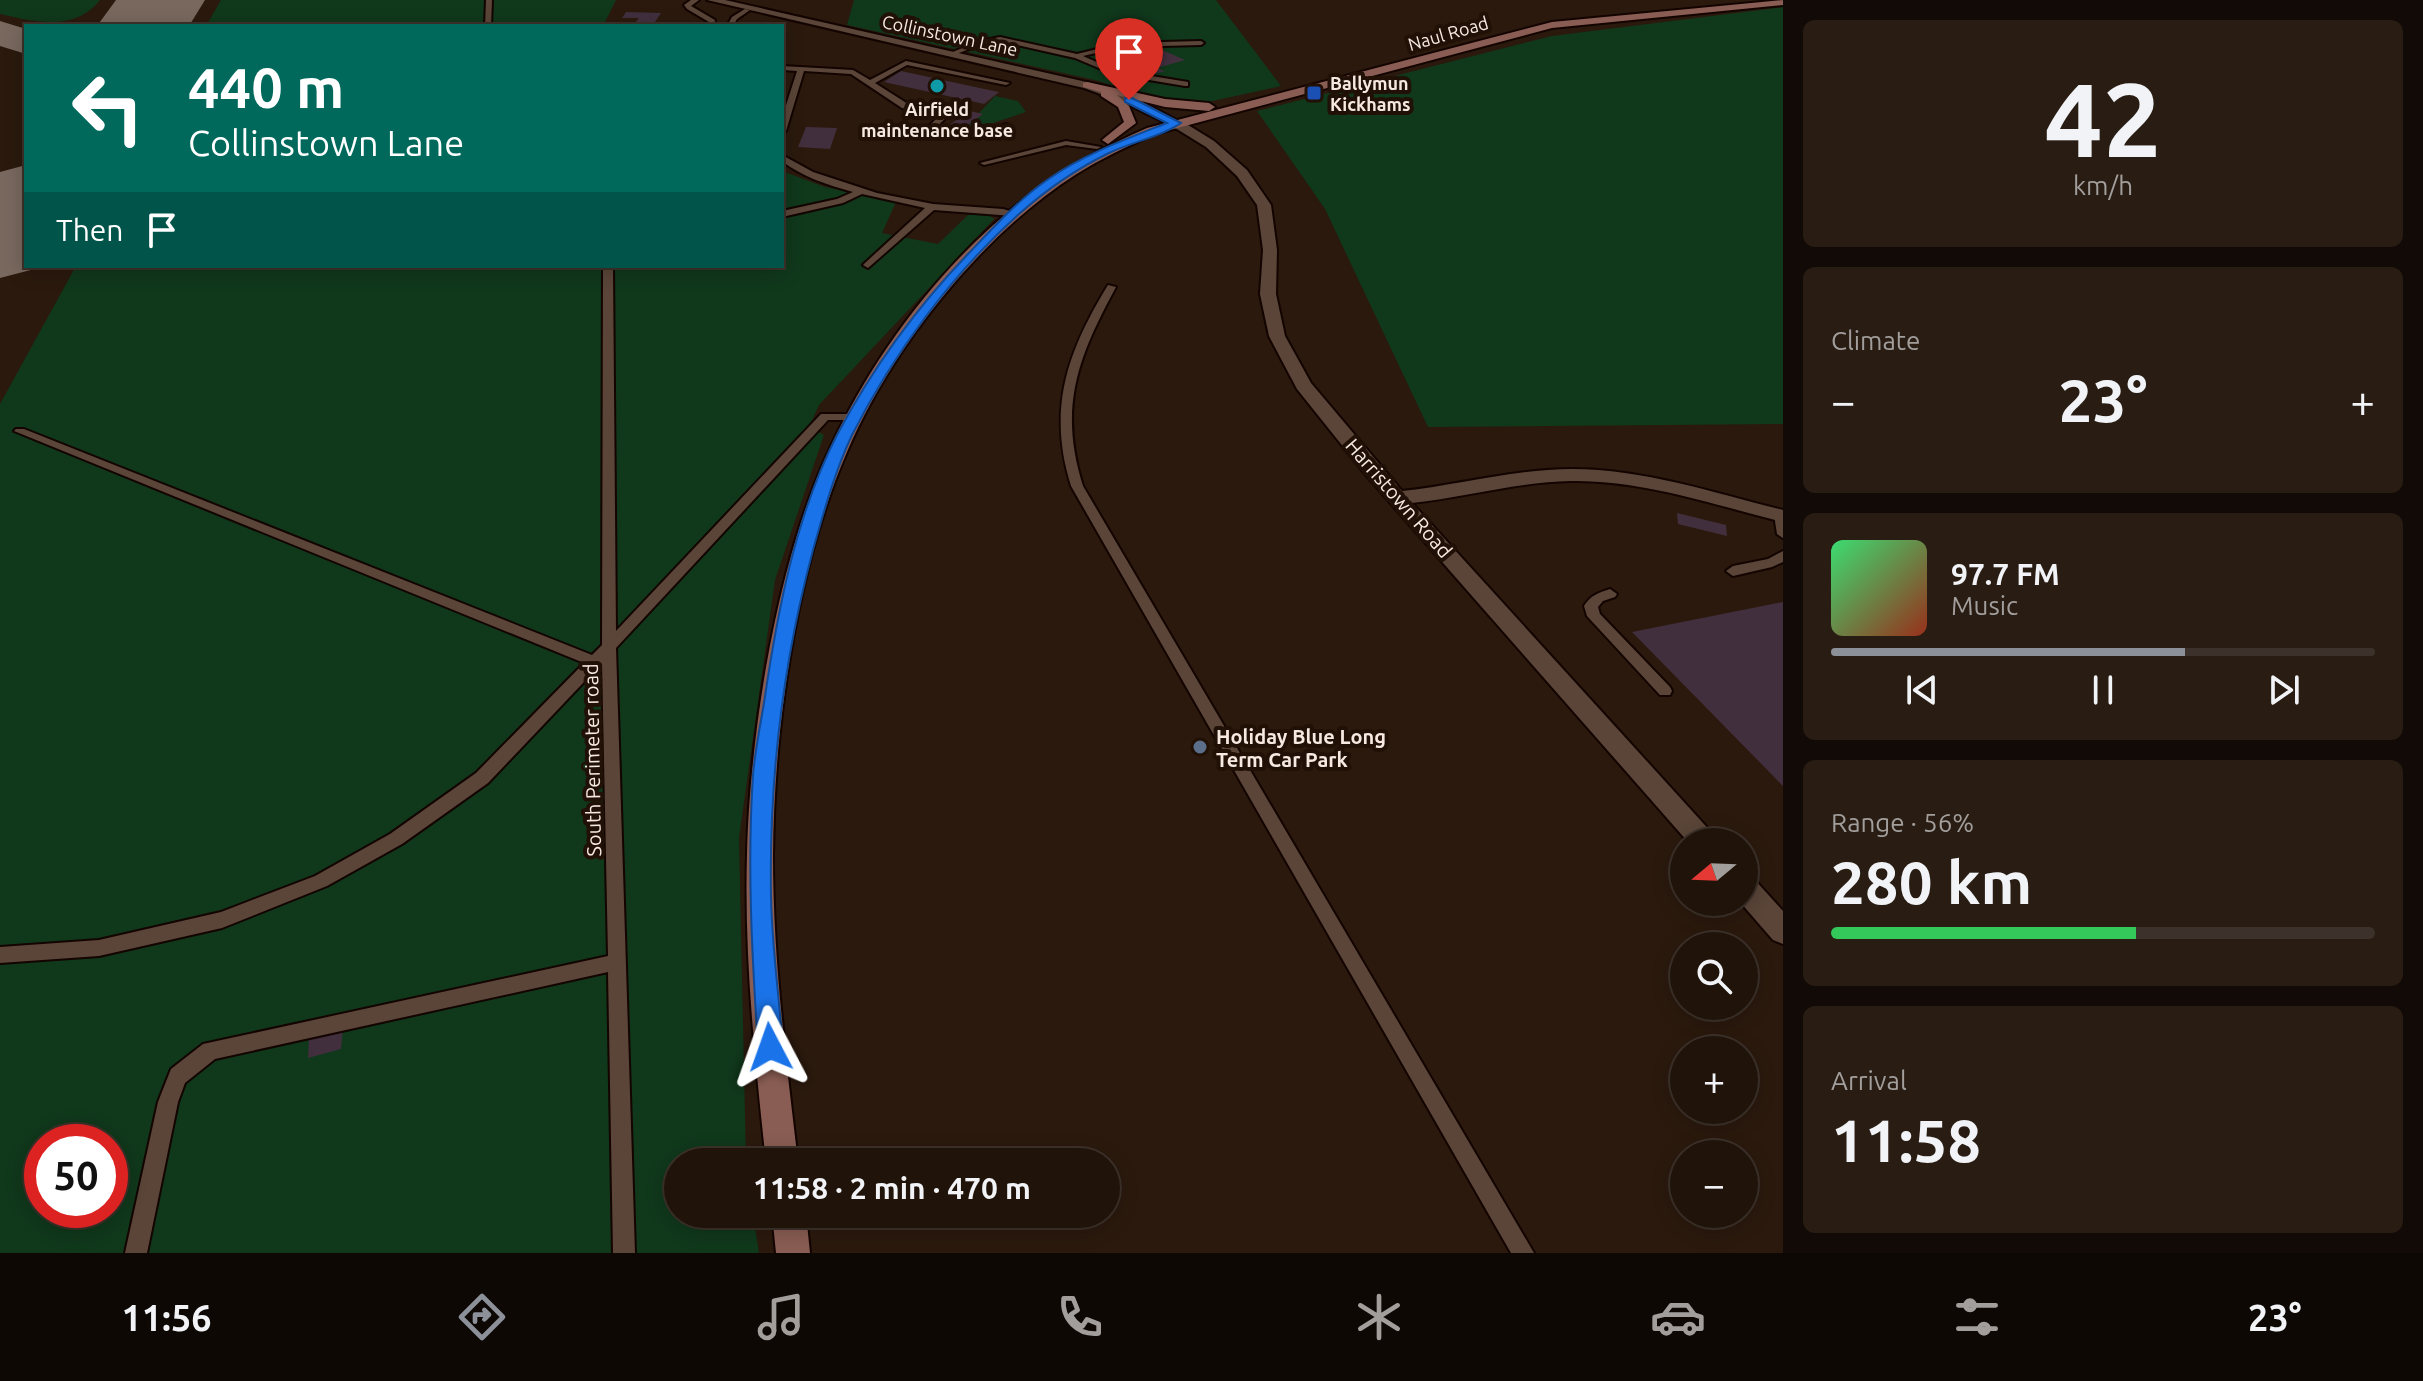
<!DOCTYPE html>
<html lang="en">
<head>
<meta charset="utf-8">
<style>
	:root { --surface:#20130a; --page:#281c13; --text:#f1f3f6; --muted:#a29e9c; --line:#3d322b; --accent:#8c9099 }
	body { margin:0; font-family:Ubuntu,sans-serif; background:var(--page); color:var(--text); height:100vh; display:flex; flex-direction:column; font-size:30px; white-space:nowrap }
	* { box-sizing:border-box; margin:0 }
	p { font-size:26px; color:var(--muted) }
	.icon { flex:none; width:44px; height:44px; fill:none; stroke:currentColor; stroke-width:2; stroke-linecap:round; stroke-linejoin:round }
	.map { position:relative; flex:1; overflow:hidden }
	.panel { display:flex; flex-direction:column; gap:20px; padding:20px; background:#120a06; width:640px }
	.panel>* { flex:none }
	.guide { position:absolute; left:24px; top:24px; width:760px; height:244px; border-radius:0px; box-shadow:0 4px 20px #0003,0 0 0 2px var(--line); background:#00695c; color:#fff; overflow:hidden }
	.needle { width:52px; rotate:251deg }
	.controls { position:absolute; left:1670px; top:828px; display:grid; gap:16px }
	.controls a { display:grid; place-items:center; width:88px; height:88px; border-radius:50%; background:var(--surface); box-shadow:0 4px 20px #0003,0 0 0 2px var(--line); font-size:40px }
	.speed { position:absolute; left:24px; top:1124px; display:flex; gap:16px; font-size:40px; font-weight:700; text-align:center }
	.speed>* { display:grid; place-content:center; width:104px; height:104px; border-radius:50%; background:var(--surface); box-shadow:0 4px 20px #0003,0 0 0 2px var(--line); line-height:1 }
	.speed .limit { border:12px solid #d22; background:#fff; color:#111 }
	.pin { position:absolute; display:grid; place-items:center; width:68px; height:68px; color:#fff; margin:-82px -34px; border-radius:50% 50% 50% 0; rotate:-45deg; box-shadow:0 0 8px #0007 }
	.pin .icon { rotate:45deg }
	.me { position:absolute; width:88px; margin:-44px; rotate:356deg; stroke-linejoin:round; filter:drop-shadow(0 0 6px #0008) }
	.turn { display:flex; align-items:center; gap:28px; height:168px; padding:0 32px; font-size:36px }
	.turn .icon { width:104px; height:104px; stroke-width:2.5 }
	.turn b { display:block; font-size:56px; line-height:68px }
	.then { display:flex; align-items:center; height:76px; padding:0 32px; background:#0003; gap:16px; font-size:30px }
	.big { font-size:60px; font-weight:600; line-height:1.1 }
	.panel .card { flex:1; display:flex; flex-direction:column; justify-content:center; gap:12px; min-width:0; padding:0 28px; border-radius:12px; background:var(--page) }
	.panel .dial { align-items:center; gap:0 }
	.dial b { font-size:104px; line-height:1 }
	.song { display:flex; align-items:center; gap:24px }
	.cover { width:96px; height:96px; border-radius:12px; background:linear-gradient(135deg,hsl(140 70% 55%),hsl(10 70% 35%)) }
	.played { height:8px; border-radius:4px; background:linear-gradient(90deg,var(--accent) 65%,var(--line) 65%) }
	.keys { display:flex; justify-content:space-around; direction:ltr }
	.heat { display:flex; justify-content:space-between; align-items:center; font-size:44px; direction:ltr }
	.charge { height:12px; border-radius:6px; background:linear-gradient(90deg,#34c759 56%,var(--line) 0) }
	.trip { position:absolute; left:664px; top:1148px; width:456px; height:80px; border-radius:40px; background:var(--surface); box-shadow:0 4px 20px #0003,0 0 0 2px var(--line); font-weight:600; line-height:80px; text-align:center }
	.menu { display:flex; height:128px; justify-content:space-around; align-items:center; background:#0d0804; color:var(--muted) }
	.menu .icon { width:56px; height:56px }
	.menu .selected { color:var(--accent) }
	.menu b { font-size:36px; color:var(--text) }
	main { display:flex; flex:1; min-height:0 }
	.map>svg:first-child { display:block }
	.green { fill:#10381b; fill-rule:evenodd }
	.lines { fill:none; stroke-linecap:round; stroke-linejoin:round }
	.taxiway { fill:#78685e; fill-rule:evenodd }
	.runway { fill:#78685e; fill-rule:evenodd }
	.building { fill:#412f3e }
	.service-casing { stroke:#130400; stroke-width:4 }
	.minor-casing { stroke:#130400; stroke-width:4 }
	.tertiary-casing { stroke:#130400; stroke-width:4 }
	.secondary-casing { stroke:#130400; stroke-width:4 }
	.service { fill:#5a4538; fill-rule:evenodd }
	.minor { fill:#5a4538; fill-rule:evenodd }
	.tertiary { fill:#5a4538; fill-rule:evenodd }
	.secondary { fill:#895d53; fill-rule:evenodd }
	.route { fill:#1a73e8; stroke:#114b97; stroke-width:2 }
	.culture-dot { fill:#0f9aa8; stroke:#211005; stroke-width:3 }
	.transit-dot { fill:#1a4fb4; stroke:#211005; stroke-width:3 }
	.service-dot { fill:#5c6f8a; stroke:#211005; stroke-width:3 }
	.labels { text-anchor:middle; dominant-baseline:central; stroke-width:8; stroke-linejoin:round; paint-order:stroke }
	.far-street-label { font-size:18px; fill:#f6e9e1; stroke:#211005 }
	.far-poi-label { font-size:18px; font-weight:bold; fill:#f6e9e1; stroke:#211005; text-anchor:start }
	.street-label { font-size:20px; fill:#f6e9e1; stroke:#211005 }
	.poi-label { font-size:20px; font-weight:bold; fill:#f6e9e1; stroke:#211005; text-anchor:start }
</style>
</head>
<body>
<main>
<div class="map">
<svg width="1783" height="1253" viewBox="0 0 1783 1253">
	<rect width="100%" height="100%" fill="#2b190d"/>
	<g class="green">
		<path d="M0,0h100c-25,32 -65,22 -100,14z"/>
		<polygon points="221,0 616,0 603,26 206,26"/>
		<polygon points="854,0 1216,0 1281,86 1199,104 1169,102 1095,80 847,25"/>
		<polygon points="1783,7 1783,424 1428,427 1325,209 1257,111 1552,36"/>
		<polygon points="995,96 1018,101 1026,112 960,134 952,133 982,115 979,113"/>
		<path d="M782,171l43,16 71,15 -14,31 56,11 30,-29 19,-2 7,6 -175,186 -10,22 15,8 -49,145 -36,258 7,324h-68v52h75l6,39h-759v-849l76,-138h706zM42,1142h68v68h-68z"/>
	</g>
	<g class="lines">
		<g class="taxiway">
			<polygon points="0,21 26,29 26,54 0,46"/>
			<polygon points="26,180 26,220 18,228 0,232 0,192 9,185"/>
		</g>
		<g class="runway">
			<polygon points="116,0 205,0 189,26 97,26"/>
			<polygon points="26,165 26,266 46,266 0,278 0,172"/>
		</g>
	</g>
	<g class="building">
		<polygon points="626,12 661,13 653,25 634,24 639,18 622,18"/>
		<polygon points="1160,49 1185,60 1157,68 1165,71 1148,76 1116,60"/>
		<polygon points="901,71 989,90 999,92 984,104 884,82"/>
		<polygon points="970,111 983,114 960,131 946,127"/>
		<polygon points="806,127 837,128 830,149 798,147"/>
		<polygon points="1677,513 1726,525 1727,536 1678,524"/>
		<polygon points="1783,602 1783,786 1632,632"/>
		<polygon points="343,1028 341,1049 308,1058 309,1037"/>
	</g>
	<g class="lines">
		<defs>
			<g id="service">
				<polygon points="486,0 492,0 491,26 485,26"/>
				<polygon points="691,0 699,0 691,6 715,20 714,26 708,26 709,22 687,9 684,5"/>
				<polygon points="745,9 750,10 737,19 733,26 727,26 732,17"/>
				<polygon points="766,24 769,25 770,26 763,26"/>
				<polygon points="1000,37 1077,54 1122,43 1201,41 1204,43 1201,45 1122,47 1083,56 1115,70 1188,82 1188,86 1185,86 1113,74 1075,58 1000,41 983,44 951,56 948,54 979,41"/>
				<path d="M906,61l104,22 -4,2 -99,-20 -32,18 33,21 39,9v4l-14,13 15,3h20l39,-9 4,2c-24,12 -63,18 -87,5l15,-15 -37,-8 -51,-34 -47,-3 -18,60 -4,2v-15l15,-47 -15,-1v-4l71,4 17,10z"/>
				<polygon points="1066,141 1101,147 1097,149 1066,145 984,165 980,163"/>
				<path d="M782,155l31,17 64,21 56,11 70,5 14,4 -4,3 -79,-6 -66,58 -5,-3 2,-2 60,-55 -63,-14 -19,9 -61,14v-6l55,-12 16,-7c-25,-7 -51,-15 -71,-31z"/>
				<polygon points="603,266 613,266 616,631 821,414 855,414 861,417 855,420 828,420 616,648 635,1253 613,1253 608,972 215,1059 185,1083 178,1102 147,1253 125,1253 158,1102 171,1069 203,1044 608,956 602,663 488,783 402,844 327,886 222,928 99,956 0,963 0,947 99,940 221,912 315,876 390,834 476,773 584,663 14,431 16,429 24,429 592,655 602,645"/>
				<path d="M1108,285l8,2c-38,70 -58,120 -33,199l451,767h-23l-440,-767c-24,-77 -4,-134 37,-201z"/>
				<polygon points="1780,511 1783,512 1783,538 1777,534 1774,515"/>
				<polygon points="1783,551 1783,562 1772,567 1733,576 1726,571 1733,566 1768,559"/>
				<path d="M1610,589l7,5 -2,3 -12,4 -5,6 2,7 70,73 2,4 -2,4h-10l-73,-79 -3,-10c7,-11 14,-13 26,-17z"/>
			</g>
			<g id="minor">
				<path d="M1172,120h8l34,21 33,29 24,35 6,45 -1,44 9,42 26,47 91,108c57,-6 113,-22 170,-22 72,0 142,24 211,41v12c-69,-17 -139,-42 -212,-41 -54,1 -106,16 -159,22l301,331 4,8h-29l-323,-368 -68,-85 -28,-53 -9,-42 3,-44 -6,-45 -20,-29 -31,-29 -34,-21z"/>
				<polygon points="1744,875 1754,879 1783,911 1783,944 1773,940 1740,902 1744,902"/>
			</g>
			<polygon id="tertiary" points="707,0 725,0 1091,83 1133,97 1182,123 1172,126 1125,103 1084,88"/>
			<g id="secondary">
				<path d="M1783,0v5l-231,23 -397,106c-27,12 -55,25 -80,41 -95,61 -184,174 -228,277 -51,117 -73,276 -74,403 0,103 13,205 25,307h-32c-11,-102 -22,-205 -19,-308 3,-124 30,-293 83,-406 47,-101 124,-201 216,-265 31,-22 65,-39 101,-55l405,-106z"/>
				<polygon points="1087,82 1165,99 1209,103 1215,107 1209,111 1165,107 1117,95 1129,106 1136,123 1108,144 1102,140 1124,122 1118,107 1101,96 1101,92 1083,87 1083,83"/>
				<polygon points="772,1214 806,1214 810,1253 776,1253"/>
			</g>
		</defs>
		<use href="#service" class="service-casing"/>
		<use href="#minor" class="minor-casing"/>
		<use href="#tertiary" class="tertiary-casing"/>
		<use href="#secondary" class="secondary-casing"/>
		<use href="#service" class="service"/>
		<use href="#minor" class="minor"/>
		<use href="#tertiary" class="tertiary"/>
		<use href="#secondary" class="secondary"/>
	</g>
	<path class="route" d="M1125,98h7l49,25c-20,14 -50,19 -72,30 -33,16 -63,37 -90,61 -68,61 -126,140 -167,221 -17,36 -28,76 -39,115 -30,112 -44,230 -42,347 1,50 8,100 12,150l-4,9 -9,4 -8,-4 -4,-9c-6,-91 -11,-181 -5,-272 2,-24 7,-48 11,-72 13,-89 31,-186 73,-268 35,-66 79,-127 131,-181 25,-26 49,-53 79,-74 37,-26 79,-41 120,-57l-42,-21z"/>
	<circle class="culture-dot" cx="937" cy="86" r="8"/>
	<rect class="transit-dot" x="1306" y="85" width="16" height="16" rx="4"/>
	<circle class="service-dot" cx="1200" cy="747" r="8"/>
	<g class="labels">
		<g class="far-street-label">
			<text transform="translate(1448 33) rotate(-16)">Naul Road</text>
			<text transform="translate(950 35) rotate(12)">Collinstown Lane</text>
		</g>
		<g class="far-poi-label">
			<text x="1330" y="83">Ballymun<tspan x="1330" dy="21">Kickhams</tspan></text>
			<text x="937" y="109" text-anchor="middle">Airfield<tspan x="937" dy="21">maintenance base</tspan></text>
		</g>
		<g class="street-label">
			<text transform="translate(1399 498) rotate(49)">Harristown Road</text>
			<text transform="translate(592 760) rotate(-91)">South Perimeter road</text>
		</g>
		<g class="poi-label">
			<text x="1216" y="736">Holiday Blue Long<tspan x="1216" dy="23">Term Car Park</tspan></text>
		</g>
	</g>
</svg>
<div class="controls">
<a><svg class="needle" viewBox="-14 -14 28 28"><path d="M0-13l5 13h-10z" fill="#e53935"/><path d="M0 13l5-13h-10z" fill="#a29e9c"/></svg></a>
<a><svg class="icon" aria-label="search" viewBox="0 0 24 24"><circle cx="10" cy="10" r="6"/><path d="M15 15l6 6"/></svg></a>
<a>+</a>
<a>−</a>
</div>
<div class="speed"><div class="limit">50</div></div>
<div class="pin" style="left:1129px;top:100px;background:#d93025"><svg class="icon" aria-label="arrive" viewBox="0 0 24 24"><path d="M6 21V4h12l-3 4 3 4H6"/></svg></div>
<svg class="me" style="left:770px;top:1047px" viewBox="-20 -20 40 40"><path d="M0-17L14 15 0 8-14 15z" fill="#1a73e8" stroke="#fff" stroke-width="4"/></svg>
<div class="trip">11:58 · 2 min · 470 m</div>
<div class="guide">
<div class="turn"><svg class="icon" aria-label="left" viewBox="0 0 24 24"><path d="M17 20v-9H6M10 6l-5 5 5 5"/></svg><div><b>440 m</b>Collinstown Lane</div></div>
<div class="then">Then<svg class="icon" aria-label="arrive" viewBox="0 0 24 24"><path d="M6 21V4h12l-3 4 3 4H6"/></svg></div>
</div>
</div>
<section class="panel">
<div class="card dial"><b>42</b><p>km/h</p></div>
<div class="card"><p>Climate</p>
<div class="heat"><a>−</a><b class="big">23°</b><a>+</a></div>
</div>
<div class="card">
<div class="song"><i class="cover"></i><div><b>97.7 FM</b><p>Music</p></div></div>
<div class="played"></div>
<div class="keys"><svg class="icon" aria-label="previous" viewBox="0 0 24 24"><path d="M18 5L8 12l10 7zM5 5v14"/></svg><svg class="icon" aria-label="pause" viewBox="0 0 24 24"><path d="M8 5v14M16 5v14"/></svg><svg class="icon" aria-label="next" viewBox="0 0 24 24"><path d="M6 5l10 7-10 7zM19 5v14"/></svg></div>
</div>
<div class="card"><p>Range · 56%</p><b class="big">280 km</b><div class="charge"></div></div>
<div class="card"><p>Arrival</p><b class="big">11:58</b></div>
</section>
</main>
<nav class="menu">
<b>11:56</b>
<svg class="icon selected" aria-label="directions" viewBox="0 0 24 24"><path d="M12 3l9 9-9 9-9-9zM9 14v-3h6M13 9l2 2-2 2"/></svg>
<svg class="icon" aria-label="music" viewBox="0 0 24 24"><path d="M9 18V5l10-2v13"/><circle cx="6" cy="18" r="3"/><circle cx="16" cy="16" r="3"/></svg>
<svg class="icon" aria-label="phone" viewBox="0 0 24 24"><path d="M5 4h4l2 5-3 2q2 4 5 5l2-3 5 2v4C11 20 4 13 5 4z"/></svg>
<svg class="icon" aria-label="climate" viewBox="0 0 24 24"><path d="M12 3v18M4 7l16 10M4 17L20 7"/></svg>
<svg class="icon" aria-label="car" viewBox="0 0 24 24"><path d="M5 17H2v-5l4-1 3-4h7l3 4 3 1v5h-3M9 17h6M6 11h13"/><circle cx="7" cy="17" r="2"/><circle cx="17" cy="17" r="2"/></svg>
<svg class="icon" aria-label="filters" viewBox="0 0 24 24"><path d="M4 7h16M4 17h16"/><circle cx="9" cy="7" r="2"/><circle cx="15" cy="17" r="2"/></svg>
<b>23°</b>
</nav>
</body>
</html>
